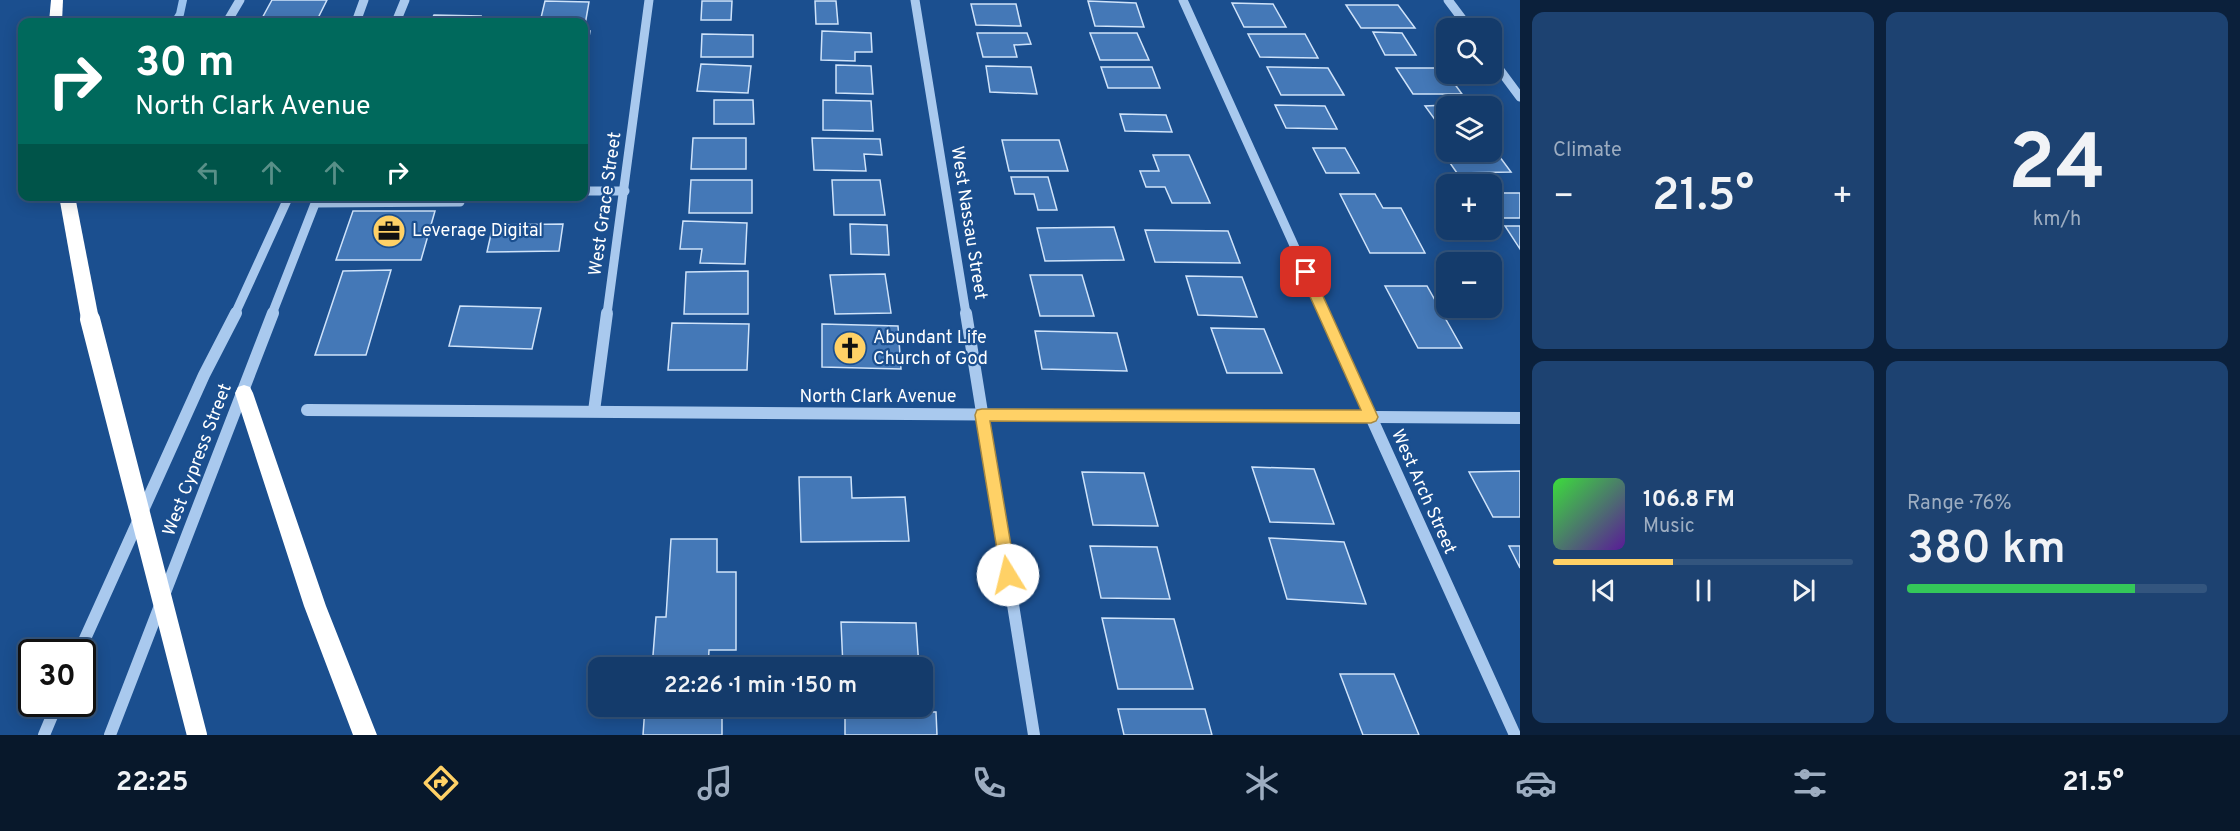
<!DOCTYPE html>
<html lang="en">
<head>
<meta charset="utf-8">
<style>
	:root { --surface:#143b6b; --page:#1d4271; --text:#f1f3f6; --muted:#9dadc1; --line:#33557e; --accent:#ffd166 }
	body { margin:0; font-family:Overpass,sans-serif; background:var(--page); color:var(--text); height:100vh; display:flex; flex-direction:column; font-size:22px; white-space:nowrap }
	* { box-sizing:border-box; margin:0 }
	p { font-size:20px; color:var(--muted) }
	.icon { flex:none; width:33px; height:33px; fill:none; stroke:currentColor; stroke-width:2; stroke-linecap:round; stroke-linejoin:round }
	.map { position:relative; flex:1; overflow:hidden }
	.side { display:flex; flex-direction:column; gap:12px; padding:12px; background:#0b203b; width:720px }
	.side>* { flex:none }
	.guide { position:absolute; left:18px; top:18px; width:570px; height:183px; border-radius:12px; box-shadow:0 3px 15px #0003,0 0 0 2px var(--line); background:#00695c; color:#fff; overflow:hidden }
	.tools { position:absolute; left:1436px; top:18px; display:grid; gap:12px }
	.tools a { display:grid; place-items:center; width:66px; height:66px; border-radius:12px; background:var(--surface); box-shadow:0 3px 15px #0003,0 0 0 2px var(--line); font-size:30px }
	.speed { position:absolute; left:18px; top:639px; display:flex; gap:12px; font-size:30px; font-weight:700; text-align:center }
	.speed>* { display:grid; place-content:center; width:78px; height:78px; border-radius:50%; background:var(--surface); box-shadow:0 3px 15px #0003,0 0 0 2px var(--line); line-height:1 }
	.speed .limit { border:3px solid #111; border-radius:9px; background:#fff; color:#111 }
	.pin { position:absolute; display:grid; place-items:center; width:51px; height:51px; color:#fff; margin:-26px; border-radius:12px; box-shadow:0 3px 9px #0006 }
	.me { position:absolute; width:66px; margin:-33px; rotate:351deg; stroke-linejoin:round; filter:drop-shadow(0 0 4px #0008) }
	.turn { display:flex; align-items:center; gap:21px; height:126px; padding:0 18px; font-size:27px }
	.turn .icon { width:78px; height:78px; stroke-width:2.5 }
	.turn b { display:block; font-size:42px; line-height:51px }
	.lanes { display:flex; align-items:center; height:57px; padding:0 18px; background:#0003; justify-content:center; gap:30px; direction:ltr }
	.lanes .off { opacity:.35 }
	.big { font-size:45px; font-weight:600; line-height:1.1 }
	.side .tile { flex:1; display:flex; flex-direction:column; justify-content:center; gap:9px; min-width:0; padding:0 21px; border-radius:12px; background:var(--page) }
	.side .dial { align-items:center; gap:0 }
	.dial b { font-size:78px; line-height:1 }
	.song { display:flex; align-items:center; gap:18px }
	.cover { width:72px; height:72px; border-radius:9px; background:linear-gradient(135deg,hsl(120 70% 55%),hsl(270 70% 35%)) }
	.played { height:6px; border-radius:3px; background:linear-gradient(90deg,var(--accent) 40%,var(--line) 40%) }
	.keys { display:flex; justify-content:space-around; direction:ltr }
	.heat { display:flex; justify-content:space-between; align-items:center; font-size:33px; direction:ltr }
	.charge { height:9px; border-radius:4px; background:linear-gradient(90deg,#34c759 76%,var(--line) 0) }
	.side .tiles { flex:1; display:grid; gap:12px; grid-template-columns:repeat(2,1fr) }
	.trip { position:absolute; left:588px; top:657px; width:345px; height:60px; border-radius:12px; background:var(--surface); box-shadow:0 3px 15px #0003,0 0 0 2px var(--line); font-weight:600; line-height:60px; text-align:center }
	.menu { display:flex; height:96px; justify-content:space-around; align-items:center; background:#08182b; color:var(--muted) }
	.menu .icon { width:42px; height:42px }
	.menu .active { color:var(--accent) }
	.menu b { font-size:27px; color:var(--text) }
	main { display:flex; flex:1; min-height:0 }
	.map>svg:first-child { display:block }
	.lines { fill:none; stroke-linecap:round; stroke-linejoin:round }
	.stream { stroke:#9cc4f0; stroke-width:8 }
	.building { fill:#4478b7; stroke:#cfe3fa; stroke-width:1.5 }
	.minor-far1 { stroke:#a9c9ee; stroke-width:9 }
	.minor { stroke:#a9c9ee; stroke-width:12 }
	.highway { fill:#fff; fill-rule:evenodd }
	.highway-bridge { stroke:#fff; stroke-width:20 }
	.route { fill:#ffd166; stroke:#a68842; stroke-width:1.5 }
	.labels { text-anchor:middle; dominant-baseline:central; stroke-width:4.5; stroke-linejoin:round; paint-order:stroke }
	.street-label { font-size:18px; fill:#fff; stroke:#1b4f8f }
	.poi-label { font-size:18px; fill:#fff; stroke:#1b4f8f; text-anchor:start }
</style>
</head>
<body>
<main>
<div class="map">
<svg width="1520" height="735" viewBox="0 0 1520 735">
	<rect width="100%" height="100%" fill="#1b4f8f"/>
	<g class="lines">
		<polyline class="stream" points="175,22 180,14 183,0"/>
	</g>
	<g class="building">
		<polygon points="272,0 327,0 316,22 260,22"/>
		<polygon points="545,1 589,2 585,25 584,22 540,22"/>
		<polygon points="702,1 732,1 731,20 701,20"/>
		<polygon points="815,1 836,1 838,24 816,24"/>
		<polygon points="1088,1 1136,3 1144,27 1095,26"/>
		<polygon points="1232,3 1273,4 1286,27 1244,27"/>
		<polygon points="971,4 1016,4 1021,26 976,25"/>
		<polygon points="1346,5 1398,5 1415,28 1361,28"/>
		<polygon points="434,15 481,16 479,22 430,22"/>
		<polygon points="584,31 590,31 587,49 584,49"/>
		<polygon points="822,31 871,33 872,52 855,52 855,61 821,60"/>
		<polygon points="1373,32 1402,33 1416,55 1385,55"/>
		<polygon points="977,33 1027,33 1031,44 1014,45 1017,57 983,57"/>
		<polygon points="1090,33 1137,33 1149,60 1100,60"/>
		<polygon points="702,34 753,35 753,57 701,57"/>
		<polygon points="1248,34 1305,34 1318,58 1260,57"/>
		<polygon points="701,64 751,66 748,93 697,91"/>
		<polygon points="836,65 871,66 873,94 836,93"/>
		<polygon points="986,66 1031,67 1037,94 990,92"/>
		<polygon points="1101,67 1152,67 1160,88 1108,88"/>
		<polygon points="1267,67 1328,68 1344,95 1281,95"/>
		<polygon points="1396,68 1443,68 1462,94 1413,94"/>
		<polygon points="714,100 753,100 754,124 714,124"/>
		<polygon points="823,100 871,101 873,131 823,130"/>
		<polygon points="1472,104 1474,106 1446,106 1446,132 1444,132 1425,106"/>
		<polygon points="1275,105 1325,106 1337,129 1286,128"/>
		<polygon points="1120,114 1166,115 1172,132 1125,131"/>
		<polygon points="693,138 746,138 746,169 691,169"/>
		<polygon points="812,138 880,139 882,155 864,154 866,171 814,170"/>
		<polygon points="1002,140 1059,140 1068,171 1009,171"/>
		<polygon points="1436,143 1446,143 1446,152 1491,152 1491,145 1511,172 1457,173"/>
		<polygon points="1313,148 1345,148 1359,173 1326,173"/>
		<polygon points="1153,155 1189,155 1210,203 1172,203 1165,187 1146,187 1140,171 1159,171"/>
		<polygon points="1011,177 1048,177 1057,210 1038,210 1034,194 1015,194"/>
		<polygon points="691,180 752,180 752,213 689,213"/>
		<polygon points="832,180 880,180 885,215 834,215"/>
		<polygon points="1491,193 1520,193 1520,218 1493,218 1491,215"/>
		<polygon points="1340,194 1375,194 1383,208 1401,208 1425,253 1370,253"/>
		<polygon points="353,211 435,211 421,260 336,260"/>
		<polygon points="683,221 747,223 745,264 700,263 702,249 680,249"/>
		<polygon points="563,224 559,251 487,252 493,225"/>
		<polygon points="850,224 887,225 889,255 851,254"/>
		<polygon points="1505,226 1520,226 1520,249"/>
		<polygon points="1114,227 1124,260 1045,261 1037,228"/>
		<polygon points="1145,230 1228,231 1240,263 1155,262"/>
		<polygon points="391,270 366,355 315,355 343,271"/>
		<polygon points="748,271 748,314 684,314 686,272"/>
		<polygon points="885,274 891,313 835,314 830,275"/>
		<polygon points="1030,275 1082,275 1094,316 1040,316"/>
		<polygon points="1186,276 1242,277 1257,317 1198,315"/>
		<polygon points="1385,286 1427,286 1462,348 1418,348"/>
		<polygon points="460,306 541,308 532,349 449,346"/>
		<polygon points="672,323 749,324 747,370 668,370"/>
		<polygon points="822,324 898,326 901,369 822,367"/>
		<polygon points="1211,328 1264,329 1282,373 1227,373"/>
		<polygon points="1035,331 1117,333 1127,371 1042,369"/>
		<polygon points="1252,467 1314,469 1334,524 1270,522"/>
		<polygon points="1520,471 1520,517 1493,517 1469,472"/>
		<polygon points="1082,472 1144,473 1158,526 1093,525"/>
		<polygon points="799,477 851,477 852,498 905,497 909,541 801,542"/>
		<polygon points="1269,538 1344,542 1366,604 1287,599"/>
		<polygon points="671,539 717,539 717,572 736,572 736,650 709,650 708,668 652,668 656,617 666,617"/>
		<polygon points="1090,546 1157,547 1170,599 1101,598"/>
		<polygon points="1509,546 1520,546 1520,568"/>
		<polygon points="1102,618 1174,619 1193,689 1118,689"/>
		<polygon points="841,622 916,623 919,668 843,668"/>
		<polygon points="1340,674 1394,674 1419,735 1363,735"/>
		<polygon points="645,707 722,708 722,735 643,735"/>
		<polygon points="1118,709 1205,709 1212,735 1124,735"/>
		<polygon points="845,711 936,712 937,735 845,735"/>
	</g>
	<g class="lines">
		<g class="minor-far1">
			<polyline points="915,0 966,314"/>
			<polyline points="1183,0 1325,314"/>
			<polyline points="1448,0 1469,28"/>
			<polyline points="227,22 240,0"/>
			<polyline points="356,22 364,0"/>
			<polyline points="396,22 405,0"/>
			<polyline points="1491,58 1520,97"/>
			<polyline points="584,191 625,191"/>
			<polyline points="316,203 460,202"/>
			<polyline points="235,314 289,196"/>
			<polyline points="272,314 318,196"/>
			<polyline points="607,314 649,0"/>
		</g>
		<g class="minor">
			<polyline points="966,313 1034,735"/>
			<polyline points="1324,313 1515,735"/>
			<polyline points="307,410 1520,418"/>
			<polyline points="594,411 607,313"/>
			<polyline points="79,652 204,375 236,313"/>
			<polyline points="44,735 57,704"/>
			<polyline points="110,735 273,313"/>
		</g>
		<g class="highway">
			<polygon points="51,0 63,0 62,22 49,22"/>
			<polygon points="59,196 75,196 99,319 96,324 90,326 84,324 81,319"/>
			<polygon points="244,385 250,387 253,393 326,606 377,735 353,735 304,606 235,393 238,387"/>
		</g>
		<polyline class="highway-bridge" points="90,319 197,735"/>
	</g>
	<polygon class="route" points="1306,267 1312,272 1378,417 1376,421 1371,423 990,421 1016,575 1014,580 1008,583 1002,580 975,415 977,410 982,409 1361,410 1299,272"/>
	<defs>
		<symbol id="office-disc" viewBox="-11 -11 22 22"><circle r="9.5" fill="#ffd166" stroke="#1b4f8f"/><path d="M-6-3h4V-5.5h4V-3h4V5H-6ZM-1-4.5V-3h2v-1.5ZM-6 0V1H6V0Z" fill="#111"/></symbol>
		<symbol id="church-disc" viewBox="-11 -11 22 22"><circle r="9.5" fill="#ffd166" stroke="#1b4f8f"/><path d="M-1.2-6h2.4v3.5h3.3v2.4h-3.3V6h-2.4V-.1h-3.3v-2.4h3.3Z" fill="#111"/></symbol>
	</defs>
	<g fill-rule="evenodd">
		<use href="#office-disc" x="370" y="212" width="38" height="38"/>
		<use href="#church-disc" x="831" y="329" width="38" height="38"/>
	</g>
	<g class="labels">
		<g class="street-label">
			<text transform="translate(606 204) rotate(-82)">West Grace Street</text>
			<text transform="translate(968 223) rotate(81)">West Nassau Street</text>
			<text x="878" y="397">North Clark Avenue</text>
			<text transform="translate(198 460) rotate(-69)">West Cypress Street</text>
			<text transform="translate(1423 492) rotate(66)">West Arch Street</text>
		</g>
		<g class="poi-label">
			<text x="412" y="231">Leverage Digital</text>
			<text x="873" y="338">Abundant Life<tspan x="873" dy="21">Church of God</tspan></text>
		</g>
	</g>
</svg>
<div class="tools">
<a><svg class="icon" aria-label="search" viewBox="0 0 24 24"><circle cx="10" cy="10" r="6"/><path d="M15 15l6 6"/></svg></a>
<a><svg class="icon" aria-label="layers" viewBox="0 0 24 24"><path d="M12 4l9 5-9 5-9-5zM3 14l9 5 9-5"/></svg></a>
<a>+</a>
<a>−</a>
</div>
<div class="speed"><div class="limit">30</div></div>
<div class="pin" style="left:1306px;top:272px;background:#d93025"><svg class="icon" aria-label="arrive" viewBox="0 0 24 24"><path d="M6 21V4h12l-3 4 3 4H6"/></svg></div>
<svg class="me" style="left:1008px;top:575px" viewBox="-20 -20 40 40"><circle r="19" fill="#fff"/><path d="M0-13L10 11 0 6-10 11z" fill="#ffd166"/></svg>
<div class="trip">22:26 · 1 min · 150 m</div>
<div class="guide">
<div class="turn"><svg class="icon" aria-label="right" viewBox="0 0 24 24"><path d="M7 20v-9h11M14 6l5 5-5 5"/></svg><div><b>30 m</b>North Clark Avenue</div></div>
<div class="lanes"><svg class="icon off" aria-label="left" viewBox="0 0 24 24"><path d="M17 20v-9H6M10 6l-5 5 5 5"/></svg><svg class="icon off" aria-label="ahead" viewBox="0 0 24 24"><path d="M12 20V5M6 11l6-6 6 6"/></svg><svg class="icon off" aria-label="ahead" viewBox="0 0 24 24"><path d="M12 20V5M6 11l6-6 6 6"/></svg><svg class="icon" aria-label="right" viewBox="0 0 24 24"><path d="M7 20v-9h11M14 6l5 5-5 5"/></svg></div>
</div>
</div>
<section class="side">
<div class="tiles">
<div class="tile"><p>Climate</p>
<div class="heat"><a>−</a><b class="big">21.5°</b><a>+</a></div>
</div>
<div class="tile dial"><b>24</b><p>km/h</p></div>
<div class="tile">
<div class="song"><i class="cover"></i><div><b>106.8 FM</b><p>Music</p></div></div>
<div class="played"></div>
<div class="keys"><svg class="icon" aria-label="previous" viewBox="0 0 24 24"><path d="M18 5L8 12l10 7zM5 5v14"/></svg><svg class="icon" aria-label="pause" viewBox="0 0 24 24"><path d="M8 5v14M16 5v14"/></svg><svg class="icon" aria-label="next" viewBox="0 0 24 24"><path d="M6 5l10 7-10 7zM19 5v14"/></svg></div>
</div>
<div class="tile"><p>Range · 76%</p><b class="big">380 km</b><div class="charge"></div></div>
</div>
</section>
</main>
<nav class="menu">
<b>22:25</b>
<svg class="icon active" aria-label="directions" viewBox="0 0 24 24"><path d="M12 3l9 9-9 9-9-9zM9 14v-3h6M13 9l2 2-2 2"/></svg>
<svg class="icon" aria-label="music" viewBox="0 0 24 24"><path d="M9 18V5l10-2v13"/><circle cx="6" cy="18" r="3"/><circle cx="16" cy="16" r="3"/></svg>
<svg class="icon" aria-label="phone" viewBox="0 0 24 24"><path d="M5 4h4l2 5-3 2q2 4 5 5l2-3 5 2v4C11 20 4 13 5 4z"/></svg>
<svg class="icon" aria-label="climate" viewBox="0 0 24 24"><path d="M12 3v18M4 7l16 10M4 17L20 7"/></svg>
<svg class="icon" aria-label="car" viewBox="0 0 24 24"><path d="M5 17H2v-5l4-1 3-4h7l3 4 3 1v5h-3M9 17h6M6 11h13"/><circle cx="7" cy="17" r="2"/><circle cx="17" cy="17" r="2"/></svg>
<svg class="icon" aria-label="filters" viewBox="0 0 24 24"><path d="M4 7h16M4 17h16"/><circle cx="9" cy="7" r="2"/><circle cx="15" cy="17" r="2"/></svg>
<b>21.5°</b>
</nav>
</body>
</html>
